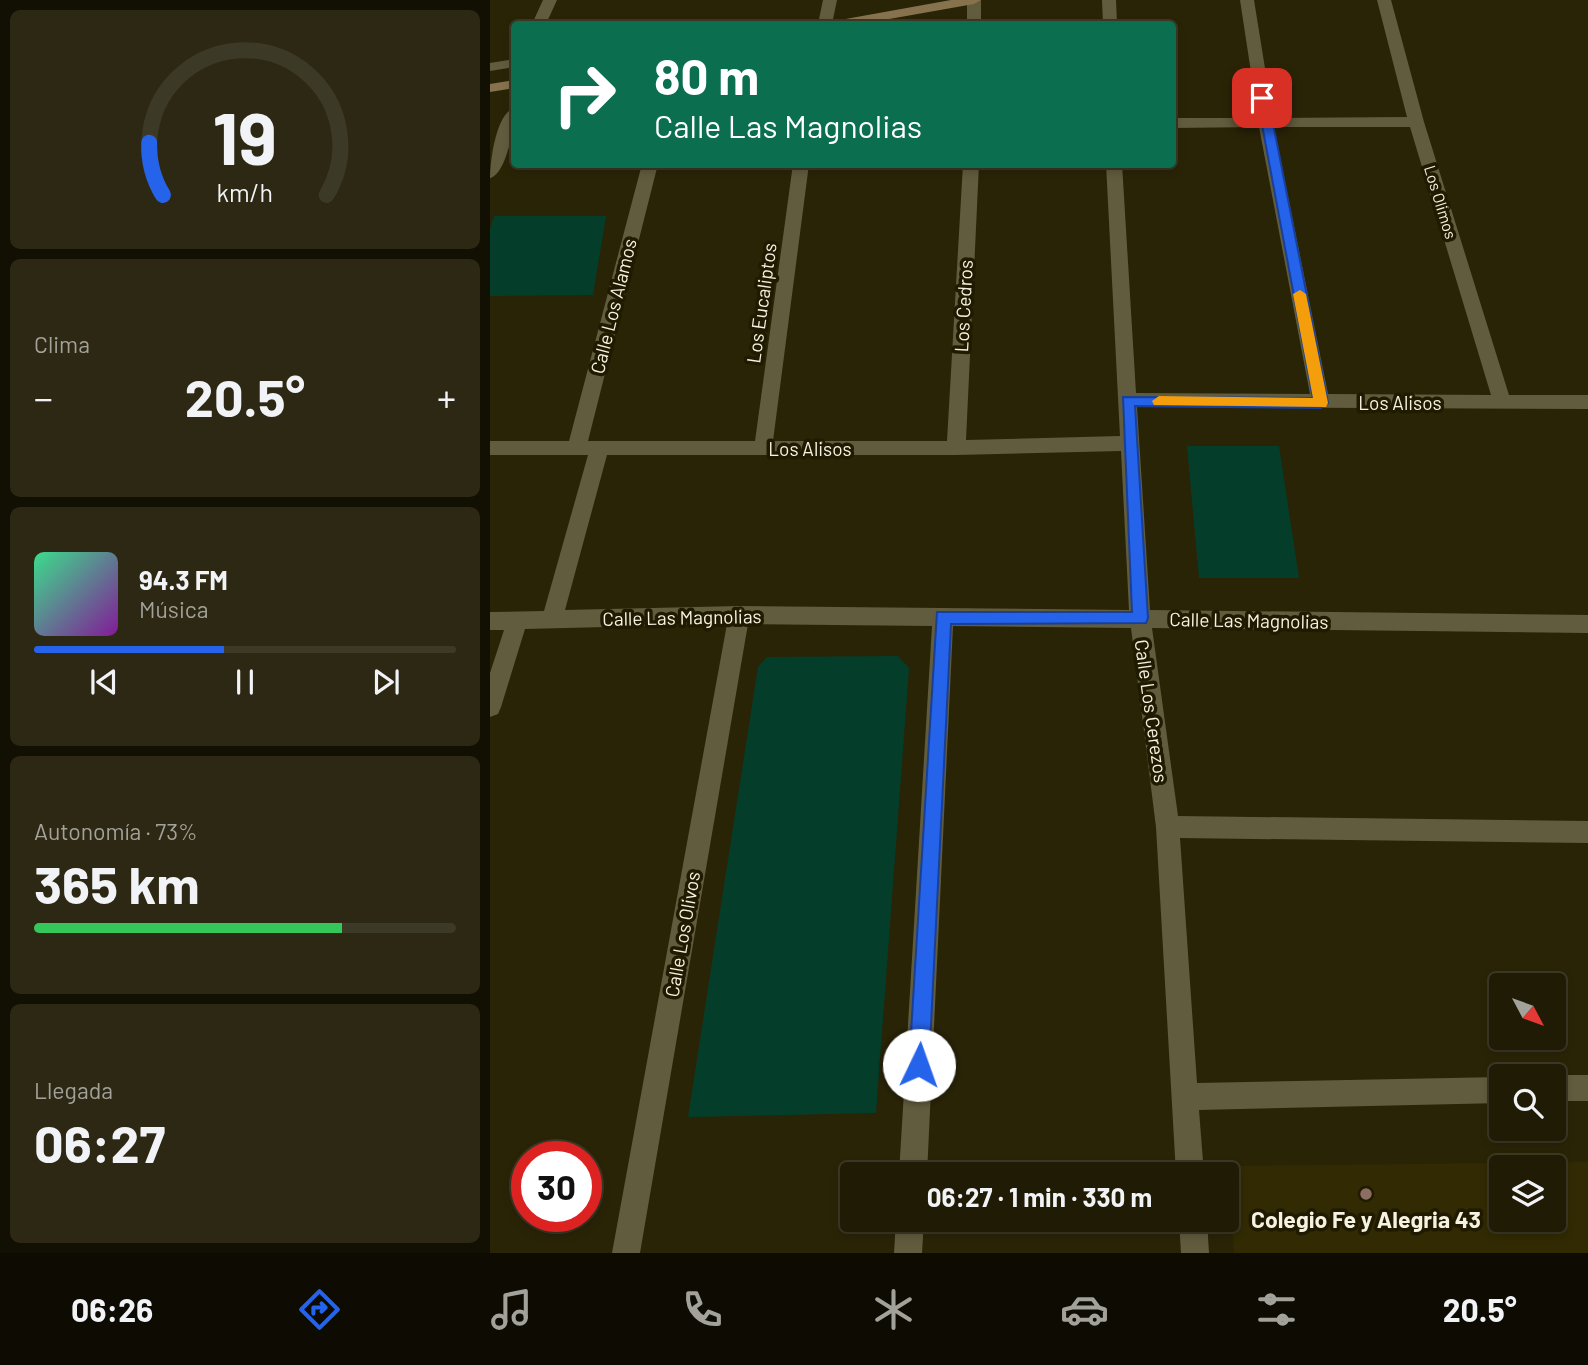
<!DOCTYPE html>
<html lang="es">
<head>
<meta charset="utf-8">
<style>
	:root { --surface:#201b05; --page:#2d2813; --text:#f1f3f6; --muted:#a2a19a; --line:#3d3927; --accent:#2563eb }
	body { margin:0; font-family:Barlow,sans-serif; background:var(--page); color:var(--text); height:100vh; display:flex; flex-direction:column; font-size:26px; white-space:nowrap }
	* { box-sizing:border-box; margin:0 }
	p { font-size:23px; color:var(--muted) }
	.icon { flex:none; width:38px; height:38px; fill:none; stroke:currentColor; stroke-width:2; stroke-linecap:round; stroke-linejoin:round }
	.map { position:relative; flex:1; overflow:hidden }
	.details { display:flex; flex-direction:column; gap:10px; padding:10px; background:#120f03; width:490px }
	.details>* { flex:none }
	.top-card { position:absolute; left:21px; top:21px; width:665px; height:147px; border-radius:7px; box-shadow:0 4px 10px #0003,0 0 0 2px var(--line); background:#0b6e4f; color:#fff; overflow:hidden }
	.needle { width:46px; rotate:131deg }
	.buttons { position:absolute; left:999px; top:973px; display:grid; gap:14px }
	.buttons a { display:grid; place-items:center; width:77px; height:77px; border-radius:7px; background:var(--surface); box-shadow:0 4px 10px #0003,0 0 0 2px var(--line); font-size:35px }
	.speed { position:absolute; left:21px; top:1141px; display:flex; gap:14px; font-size:35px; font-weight:700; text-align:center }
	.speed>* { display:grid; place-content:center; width:91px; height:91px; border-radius:50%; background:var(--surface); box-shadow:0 4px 10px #0003,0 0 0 2px var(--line); line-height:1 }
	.speed .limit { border:10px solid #d22; background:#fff; color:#111 }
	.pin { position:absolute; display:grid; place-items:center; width:60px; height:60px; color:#fff; margin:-30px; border-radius:14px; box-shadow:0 4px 10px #0006 }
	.me { position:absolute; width:77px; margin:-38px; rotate:3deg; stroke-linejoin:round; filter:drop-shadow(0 0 5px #0008) }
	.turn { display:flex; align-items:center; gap:24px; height:147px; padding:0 28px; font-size:32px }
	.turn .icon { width:91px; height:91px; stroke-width:2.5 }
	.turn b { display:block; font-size:49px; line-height:60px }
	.big { font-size:52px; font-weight:700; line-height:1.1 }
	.details .tile { flex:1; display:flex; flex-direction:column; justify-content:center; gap:10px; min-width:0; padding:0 24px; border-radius:10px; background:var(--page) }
	.details .dial { align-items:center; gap:0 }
	.dial svg { height:182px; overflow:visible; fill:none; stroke:var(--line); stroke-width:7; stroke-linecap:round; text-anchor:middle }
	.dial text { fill:var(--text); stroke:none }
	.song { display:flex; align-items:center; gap:21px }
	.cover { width:84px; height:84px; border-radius:10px; background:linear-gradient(135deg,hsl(150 70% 55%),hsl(290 70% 35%)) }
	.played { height:7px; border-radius:4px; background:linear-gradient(90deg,var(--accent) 45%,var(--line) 45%) }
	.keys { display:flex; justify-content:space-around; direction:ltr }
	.heat { display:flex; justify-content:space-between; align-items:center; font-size:38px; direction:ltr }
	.charge { height:10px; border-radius:5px; background:linear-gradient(90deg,#34c759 73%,var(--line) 0) }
	.trip { position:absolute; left:350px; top:1162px; width:399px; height:70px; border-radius:7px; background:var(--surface); box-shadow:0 4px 10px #0003,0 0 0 2px var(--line); font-weight:700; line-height:70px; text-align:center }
	.tabs { display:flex; height:112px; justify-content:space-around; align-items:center; background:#0d0b02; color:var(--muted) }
	.tabs .icon { width:49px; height:49px }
	.tabs .current { color:var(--accent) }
	.tabs b { font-size:32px; color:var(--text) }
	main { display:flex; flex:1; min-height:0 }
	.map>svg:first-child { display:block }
	.built { fill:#312a03; fill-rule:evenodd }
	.green { fill:#043e2b }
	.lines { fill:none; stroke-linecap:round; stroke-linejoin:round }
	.street { fill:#625c3e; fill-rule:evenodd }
	.secondary { fill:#87724e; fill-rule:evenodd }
	.route { fill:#2563eb; stroke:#184099; stroke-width:2 }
	.slow { fill:#f59e0b }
	.education-dot { fill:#8d6e63; stroke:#201a00; stroke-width:2.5 }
	.labels { text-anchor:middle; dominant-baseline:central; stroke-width:7; stroke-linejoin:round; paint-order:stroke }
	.far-street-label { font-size:16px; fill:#f6f2e1; stroke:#201a00 }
	.street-label { font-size:19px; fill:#f6f2e1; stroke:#201a00 }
	.near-poi-label { font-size:23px; font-weight:bold; fill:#f6f2e1; stroke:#201a00 }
</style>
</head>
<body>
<main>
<section class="details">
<div class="tile dial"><svg viewBox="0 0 100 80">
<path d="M14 69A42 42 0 1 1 86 69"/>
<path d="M14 69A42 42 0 0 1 8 46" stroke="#2563eb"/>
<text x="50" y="56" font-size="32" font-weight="700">19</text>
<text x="50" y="72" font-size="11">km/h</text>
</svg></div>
<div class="tile"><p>Clima</p>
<div class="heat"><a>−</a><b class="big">20.5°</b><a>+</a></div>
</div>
<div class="tile">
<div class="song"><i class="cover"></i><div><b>94.3 FM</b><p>Música</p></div></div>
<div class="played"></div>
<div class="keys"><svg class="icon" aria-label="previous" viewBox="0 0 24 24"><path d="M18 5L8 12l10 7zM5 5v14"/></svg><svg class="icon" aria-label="pause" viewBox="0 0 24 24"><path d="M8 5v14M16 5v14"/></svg><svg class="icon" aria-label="next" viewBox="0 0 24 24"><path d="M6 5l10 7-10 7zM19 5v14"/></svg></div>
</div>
<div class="tile"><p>Autonomía · 73%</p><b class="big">365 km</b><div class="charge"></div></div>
<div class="tile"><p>Llegada</p><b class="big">06:27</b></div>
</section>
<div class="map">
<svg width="1098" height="1253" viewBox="0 0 1098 1253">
	<rect width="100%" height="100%" fill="#2a2407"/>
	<path class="built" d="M1098,1162v91h-354l-6,-87zM1012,1167h52v53h-52z"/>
	<g class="green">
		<polygon points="4,216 116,216 103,295 0,296 0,228"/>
		<polygon points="697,446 789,446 809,578 709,578"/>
		<polygon points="408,656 419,668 386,1113 198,1117 268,667 277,657"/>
	</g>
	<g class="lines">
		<g class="street">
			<polygon points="53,0 67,0 56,24 42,24"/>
			<polygon points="333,0 347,0 342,24 328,24"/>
			<rect x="477" y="0" width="14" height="24"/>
			<polygon points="612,0 626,0 627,24 613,24"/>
			<path d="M750,0h14l19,118 134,-1 -30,-117h14l33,122 85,273h79v14l-451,-2 13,203 438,5v18l-436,-5 26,188 410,5v22l-408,-5 17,245 305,-6v26l-303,7 5,64h-28l-20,-347 -25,-199 -178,-2 -26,548h-28l33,-548 -184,-2 -108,629h-28l115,-629 -202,5 -24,78 -3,7 -8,3v-44l14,-43h-14v-18l54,-1 44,-156h-98v-14h79l73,-277h16l-70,277h167l38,-277h16l-36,277h174l16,-277h16l-13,276 154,-4 -14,-272h16l14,229 174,1 -51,-267 -87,1v-10h86zM784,127h136l81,268 -163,-1zM631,451l8,159 -390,-4 -174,4 42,-155h349z"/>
			<polygon points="24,59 24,67 0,71 0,63"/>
			<path d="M24,108c1,16 -7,65 -24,70 0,-17 6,-64 24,-70z"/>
			<polygon points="1064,1075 1098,1075 1098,1101 1064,1101 1064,1076 1060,1076"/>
			<polygon points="406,1220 434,1220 432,1253 404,1253"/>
			<polygon points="689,1220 717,1220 719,1253 691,1253"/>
		</g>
		<g class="secondary">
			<polygon points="461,0 491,0 484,4 371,24 343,24 350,20"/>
			<polygon points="24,80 24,88 0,92 0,84"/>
		</g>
	</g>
	<polygon class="route" points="772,95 778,98 838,403 831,408 645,406 658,618 656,623 461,624 439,1065 436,1072 429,1074 422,1072 419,1065 447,612 642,612 633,397 823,398 767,98"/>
	<polygon class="slow" points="810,290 816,294 838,403 836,407 664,405 662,401 669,396 823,398 803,294"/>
	<circle class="education-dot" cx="876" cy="1194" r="7"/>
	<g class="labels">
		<g class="far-street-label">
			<text transform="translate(951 202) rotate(73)">Los Olimos</text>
		</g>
		<g class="street-label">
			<text transform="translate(271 303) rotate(-82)">Los Eucaliptos</text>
			<text transform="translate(123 306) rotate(-76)">Calle Los Alamos</text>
			<text transform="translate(473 306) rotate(-87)">Los Cedros</text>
			<text x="910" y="402">Los Alisos</text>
			<text x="320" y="448">Los Alisos</text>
			<text transform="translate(192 617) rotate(-1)">Calle Las Magnolias</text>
			<text transform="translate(759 620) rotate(1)">Calle Las Magnolias</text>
			<text transform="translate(662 711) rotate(82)">Calle Los Cerezos</text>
			<text transform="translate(192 934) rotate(-80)">Calle Los Olivos</text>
		</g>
		<g class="near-poi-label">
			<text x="876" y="1219">Colegio Fe y Alegria 43</text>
		</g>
	</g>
</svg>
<div class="buttons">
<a><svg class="needle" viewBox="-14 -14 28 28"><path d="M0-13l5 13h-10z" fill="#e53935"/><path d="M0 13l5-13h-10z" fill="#a2a19a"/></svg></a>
<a><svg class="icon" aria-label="search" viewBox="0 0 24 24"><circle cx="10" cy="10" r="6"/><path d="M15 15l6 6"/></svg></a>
<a><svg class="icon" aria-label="layers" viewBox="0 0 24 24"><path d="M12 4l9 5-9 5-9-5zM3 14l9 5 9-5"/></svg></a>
</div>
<div class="speed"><div class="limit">30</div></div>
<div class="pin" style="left:772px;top:98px;background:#d93025"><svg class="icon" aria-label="arrive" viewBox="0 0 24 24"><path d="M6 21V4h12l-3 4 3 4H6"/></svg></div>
<svg class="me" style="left:429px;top:1065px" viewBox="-20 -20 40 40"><circle r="19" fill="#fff"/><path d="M0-13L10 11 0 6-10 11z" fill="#2563eb"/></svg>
<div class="trip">06:27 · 1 min · 330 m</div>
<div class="top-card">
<div class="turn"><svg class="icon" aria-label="right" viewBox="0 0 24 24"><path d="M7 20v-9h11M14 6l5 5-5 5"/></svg><div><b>80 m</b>Calle Las Magnolias</div></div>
</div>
</div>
</main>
<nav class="tabs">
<b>06:26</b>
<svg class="icon current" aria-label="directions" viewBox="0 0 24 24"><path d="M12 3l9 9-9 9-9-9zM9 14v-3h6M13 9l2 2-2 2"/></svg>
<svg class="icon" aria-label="music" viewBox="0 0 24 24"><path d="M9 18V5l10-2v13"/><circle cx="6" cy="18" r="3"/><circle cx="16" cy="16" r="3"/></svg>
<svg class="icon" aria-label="phone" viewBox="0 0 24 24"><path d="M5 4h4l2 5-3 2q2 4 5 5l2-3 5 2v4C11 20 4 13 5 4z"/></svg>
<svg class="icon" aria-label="climate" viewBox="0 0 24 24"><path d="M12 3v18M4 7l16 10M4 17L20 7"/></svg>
<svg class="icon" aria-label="car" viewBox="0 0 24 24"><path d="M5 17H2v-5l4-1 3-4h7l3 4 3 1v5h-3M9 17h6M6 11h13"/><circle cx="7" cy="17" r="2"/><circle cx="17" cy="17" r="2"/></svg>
<svg class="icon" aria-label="filters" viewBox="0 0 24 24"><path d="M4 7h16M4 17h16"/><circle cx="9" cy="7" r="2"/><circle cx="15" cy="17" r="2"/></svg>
<b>20.5°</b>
</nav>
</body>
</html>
